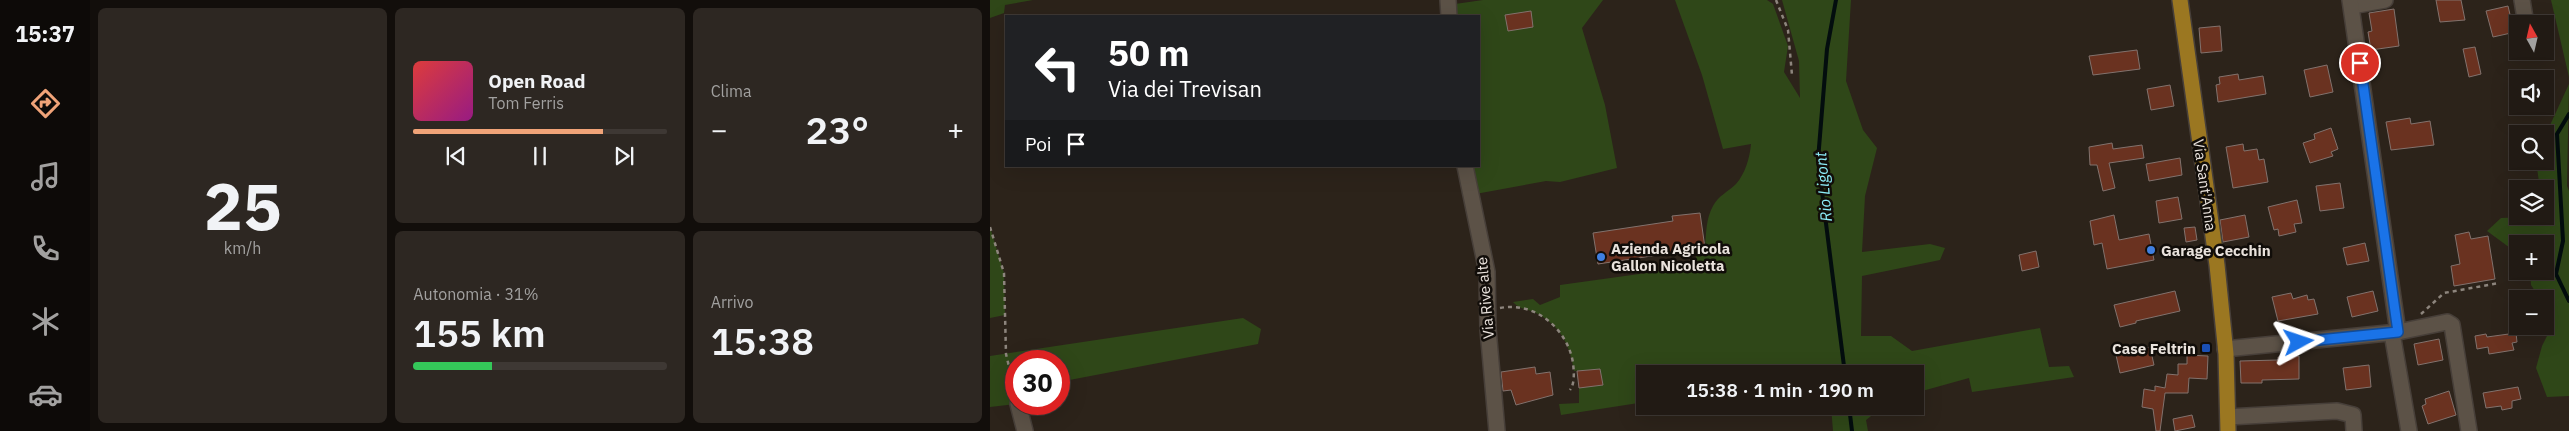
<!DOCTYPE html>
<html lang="it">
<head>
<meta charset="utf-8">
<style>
	:root { --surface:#211a14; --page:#2d2722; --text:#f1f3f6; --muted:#a2a1a0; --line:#3e3834; --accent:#f0a378 }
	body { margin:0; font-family:"IBM Plex Sans",sans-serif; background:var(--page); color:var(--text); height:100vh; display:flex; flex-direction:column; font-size:19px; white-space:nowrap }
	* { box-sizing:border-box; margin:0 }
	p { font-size:16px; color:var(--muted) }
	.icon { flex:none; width:28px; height:28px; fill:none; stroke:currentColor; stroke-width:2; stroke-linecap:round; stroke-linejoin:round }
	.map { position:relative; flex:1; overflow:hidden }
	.drawer { display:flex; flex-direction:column; gap:8px; padding:8px; background:#120e0b; width:900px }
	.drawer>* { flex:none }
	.hud { position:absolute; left:15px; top:15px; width:475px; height:152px; border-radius:0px; box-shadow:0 5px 20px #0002,0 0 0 1px var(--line); background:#202124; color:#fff; overflow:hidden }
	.needle { width:32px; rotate:352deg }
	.controls { position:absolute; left:1519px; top:15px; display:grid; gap:10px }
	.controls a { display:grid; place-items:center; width:45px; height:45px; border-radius:0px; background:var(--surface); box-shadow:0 5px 20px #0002,0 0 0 1px var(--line); font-size:25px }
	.speed { position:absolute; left:15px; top:350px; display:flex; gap:10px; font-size:25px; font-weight:700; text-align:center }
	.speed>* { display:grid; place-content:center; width:65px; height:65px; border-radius:50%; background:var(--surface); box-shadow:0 5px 20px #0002,0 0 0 1px var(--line); line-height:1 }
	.speed .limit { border:8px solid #d22; background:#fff; color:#111 }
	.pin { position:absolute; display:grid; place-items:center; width:42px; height:42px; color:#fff; margin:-21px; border:2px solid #fff; border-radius:50%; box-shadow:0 1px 5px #0007 }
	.me { position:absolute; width:55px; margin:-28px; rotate:85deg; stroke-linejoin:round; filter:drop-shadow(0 0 4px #0008) }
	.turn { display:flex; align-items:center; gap:18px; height:105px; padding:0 20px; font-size:22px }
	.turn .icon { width:65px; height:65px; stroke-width:2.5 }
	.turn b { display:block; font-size:35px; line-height:42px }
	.then { display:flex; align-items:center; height:48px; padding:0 20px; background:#0003; gap:10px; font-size:19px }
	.big { font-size:38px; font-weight:600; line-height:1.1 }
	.drawer .widget { flex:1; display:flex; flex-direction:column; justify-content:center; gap:8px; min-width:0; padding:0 18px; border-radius:8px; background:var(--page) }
	.drawer .dial { align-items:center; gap:0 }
	.dial b { font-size:65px; line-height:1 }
	.song { display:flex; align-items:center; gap:15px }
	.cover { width:60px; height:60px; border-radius:8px; background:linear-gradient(135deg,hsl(0 70% 55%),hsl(310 70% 35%)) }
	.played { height:5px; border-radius:2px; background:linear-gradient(90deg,var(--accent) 75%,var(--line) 75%) }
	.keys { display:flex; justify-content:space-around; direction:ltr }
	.heat { display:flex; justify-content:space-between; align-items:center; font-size:28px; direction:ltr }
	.charge { height:8px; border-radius:4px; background:linear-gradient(90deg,#34c759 31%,var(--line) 0) }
	.drawer .tiles { flex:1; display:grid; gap:8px; grid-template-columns:repeat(3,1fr) }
	.widget:first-child { grid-row:span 2 }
	.trip { position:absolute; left:646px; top:365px; width:288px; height:50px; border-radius:0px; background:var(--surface); box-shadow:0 5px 20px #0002,0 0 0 1px var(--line); font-weight:600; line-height:50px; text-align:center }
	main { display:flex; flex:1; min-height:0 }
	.menu { display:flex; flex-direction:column; width:90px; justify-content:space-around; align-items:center; background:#0d0a08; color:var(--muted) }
	.menu .icon { width:35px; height:35px }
	.menu .on { color:var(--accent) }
	.menu b { font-size:22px; color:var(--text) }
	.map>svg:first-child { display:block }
	.green { fill:#2f4718 }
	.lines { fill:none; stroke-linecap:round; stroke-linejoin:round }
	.stream { stroke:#030d0e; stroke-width:4 }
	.building { fill:#6a3220; stroke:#82726d }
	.minor-casing { stroke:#473f39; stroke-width:18 }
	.major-casing { stroke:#473f39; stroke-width:18 }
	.path { stroke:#8d857d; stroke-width:2.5; stroke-dasharray:4 4; stroke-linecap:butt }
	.minor { stroke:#5c5247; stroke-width:15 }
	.major { stroke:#9b7721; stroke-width:15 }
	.route-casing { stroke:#114b97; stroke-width:12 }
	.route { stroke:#1a73e8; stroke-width:9 }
	.shop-dot { fill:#3f7fe0; stroke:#110d09; stroke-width:2 }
	.transit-dot { fill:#1a4fb4; stroke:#110d09; stroke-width:2 }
	.labels { text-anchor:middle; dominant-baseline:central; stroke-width:5; stroke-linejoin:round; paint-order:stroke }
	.street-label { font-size:15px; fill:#e9e2dc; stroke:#110d09 }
	.poi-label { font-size:15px; font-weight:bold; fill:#e9e2dc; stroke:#110d09; text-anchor:start }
	.water-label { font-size:16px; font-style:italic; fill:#8dedf9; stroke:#110d09 }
</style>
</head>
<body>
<main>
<nav class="menu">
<b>15:37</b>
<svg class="icon on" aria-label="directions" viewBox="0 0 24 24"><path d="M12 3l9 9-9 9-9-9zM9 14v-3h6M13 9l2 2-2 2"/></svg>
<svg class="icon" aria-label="music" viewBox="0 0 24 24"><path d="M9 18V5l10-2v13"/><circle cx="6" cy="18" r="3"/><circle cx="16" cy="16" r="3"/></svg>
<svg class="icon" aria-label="phone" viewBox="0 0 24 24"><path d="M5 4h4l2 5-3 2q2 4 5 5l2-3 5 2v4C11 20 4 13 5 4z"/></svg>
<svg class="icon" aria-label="climate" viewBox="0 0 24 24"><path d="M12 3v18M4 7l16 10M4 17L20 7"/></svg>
<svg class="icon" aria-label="car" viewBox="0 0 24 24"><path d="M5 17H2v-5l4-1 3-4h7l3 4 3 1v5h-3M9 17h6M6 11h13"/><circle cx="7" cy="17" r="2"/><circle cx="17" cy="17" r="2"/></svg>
</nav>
<section class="drawer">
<div class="tiles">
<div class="widget dial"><b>25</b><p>km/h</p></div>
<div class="widget">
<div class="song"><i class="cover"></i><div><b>Open Road</b><p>Tom Ferris</p></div></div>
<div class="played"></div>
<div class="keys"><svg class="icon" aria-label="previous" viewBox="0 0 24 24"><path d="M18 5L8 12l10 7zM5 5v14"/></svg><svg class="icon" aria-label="pause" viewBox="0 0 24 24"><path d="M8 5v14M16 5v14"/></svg><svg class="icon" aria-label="next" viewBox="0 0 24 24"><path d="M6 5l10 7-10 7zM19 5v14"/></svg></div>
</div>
<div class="widget"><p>Clima</p>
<div class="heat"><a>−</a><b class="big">23°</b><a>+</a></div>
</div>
<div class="widget"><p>Autonomia · 31%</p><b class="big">155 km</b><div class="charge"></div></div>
<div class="widget"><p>Arrivo</p><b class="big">15:38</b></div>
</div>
</section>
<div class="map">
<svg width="1579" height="431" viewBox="0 0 1579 431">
	<rect width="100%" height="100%" fill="#2c231a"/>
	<g class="green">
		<polygon points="0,0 43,0 15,5 14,13 0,18"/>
		<polygon points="493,0 613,0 592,28 615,105 627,168 570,182 556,181 480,195 475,166 489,166 489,16 459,16 458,5"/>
		<path d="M685,0h92l6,4 15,42 -4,26 16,26 -1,-37 -17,-61h69l-5,81 17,49 14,18 -12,48 -3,56 68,-8 15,4 -5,12 -78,16 -1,60h30l21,15 128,-23 9,39 20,-1 5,11 -102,15 -3,-14 -54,15v-19h-270v28l-84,13 -2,-11 20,-1v-15l24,-3 -3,-16 -26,2c-4,-26 -14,-47 -40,-59 -7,-3 -15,-3 -21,-10l20,-3 7,6 20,-8v-12l137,-19 -1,-10 9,-8c1,-14 1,-30 8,-42 6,-11 15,-14 23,-22 9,-10 14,-27 15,-40l-28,5 -21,-74z"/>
		<polygon points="1561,0 1579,0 1579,77"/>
		<polygon points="1579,84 1577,186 1579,191 1579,396 1557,397 1546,368 1552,346 1564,322 1555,307 1555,299 1550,299 1541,285 1540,271 1555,271 1555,244 1528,244 1527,253 1497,231 1511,218 1555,216 1555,189 1550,189 1546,161 1555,161 1555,136"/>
		<polygon points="0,227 14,273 15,315 0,318"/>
		<polygon points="253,318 271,329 268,344 69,382 69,361 26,361 26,404 0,407 0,356"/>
		<polygon points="841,406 894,406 876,420 878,431 843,431"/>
	</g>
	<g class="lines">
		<g class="stream">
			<polyline points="846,0 837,49 828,160 855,374"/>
			<polyline points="1579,114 1567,134 1573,241 1566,274 1579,301"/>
			<polyline points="859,406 862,431"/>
		</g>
	</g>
	<g class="building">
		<polygon points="1446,0 1471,0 1475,20 1450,22"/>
		<polygon points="1518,6 1522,23 1519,24 1521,33 1503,37 1496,11"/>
		<polygon points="1404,9 1409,46 1381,50 1378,32 1382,31 1379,13"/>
		<polygon points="541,11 543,27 518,31 515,15"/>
		<polygon points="1230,26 1232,51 1211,53 1209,28"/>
		<polygon points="1485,47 1491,74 1479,77 1473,49"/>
		<polygon points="1147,50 1150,69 1103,75 1099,56"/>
		<polygon points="1337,65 1343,92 1320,97 1314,70"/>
		<polygon points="1248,74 1249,80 1273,76 1276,94 1228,102 1226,85 1230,84 1229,77"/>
		<polygon points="1180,85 1184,106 1161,110 1157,89"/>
		<polygon points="1420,118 1421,124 1440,121 1444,145 1401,150 1396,122"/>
		<polygon points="1341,128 1348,149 1341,152 1343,156 1320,163 1313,143 1325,139 1324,134"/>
		<polygon points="1122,143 1123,149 1152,145 1154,158 1119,163 1125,188 1113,191 1107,165 1100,165 1099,147"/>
		<polygon points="1253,144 1254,151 1267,149 1269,160 1274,159 1278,182 1243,188 1236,147"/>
		<polygon points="1190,158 1192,175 1159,181 1156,164"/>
		<polygon points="1350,183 1354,208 1330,211 1326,186"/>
		<polygon points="1188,197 1192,219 1169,223 1166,201"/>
		<polygon points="1307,200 1312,223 1304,224 1306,232 1289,236 1288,229 1284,230 1278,207"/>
		<polygon points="710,213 715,248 608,264 603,233 683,221 682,216"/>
		<polygon points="1124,215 1129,240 1159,234 1164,260 1117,269 1112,243 1104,245 1100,221"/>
		<polygon points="1255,215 1259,237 1233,242 1230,220"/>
		<polygon points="1205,227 1207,240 1196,242 1194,228"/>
		<polygon points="1479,232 1481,239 1498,236 1505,279 1464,286 1461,266 1470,264 1465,235"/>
		<polygon points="1375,243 1379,261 1357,265 1353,248"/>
		<polygon points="1046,251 1049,267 1032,271 1029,255"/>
		<polygon points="1185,291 1190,311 1146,321 1146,323 1130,327 1124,305"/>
		<polygon points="1383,291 1388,311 1362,317 1357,297"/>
		<polygon points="1301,293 1303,299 1317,295 1318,300 1324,299 1328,314 1288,321 1282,297"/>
		<polygon points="1526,333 1527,342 1522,343 1524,350 1499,354 1498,347 1487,349 1485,336 1496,334 1497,337"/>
		<polygon points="1449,339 1453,360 1428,365 1424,344"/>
		<polygon points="1160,347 1164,365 1130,373 1126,355"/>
		<polygon points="1197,355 1218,356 1217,379 1199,378 1198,393 1175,393 1170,431 1166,431 1163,409 1152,407 1154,389 1165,391 1165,386 1175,388 1177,374 1188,375 1188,364 1197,364"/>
		<polygon points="1309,356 1309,379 1272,380 1272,383 1251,383 1250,361 1288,360 1288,357"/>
		<polygon points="1379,365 1381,387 1356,390 1353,368"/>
		<polygon points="545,367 546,374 560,372 563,395 526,405 521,390 513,391 511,372"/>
		<polygon points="610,369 613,385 589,388 587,371"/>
		<polygon points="1528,387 1531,399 1522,401 1522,408 1512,410 1511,406 1496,408 1493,393"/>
		<polygon points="1459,391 1466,415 1438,424 1432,406 1436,404 1435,399"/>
		<polygon points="1202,415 1205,427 1185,431 1183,419"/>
	</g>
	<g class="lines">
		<defs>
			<g id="minor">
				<polyline points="458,0 459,16"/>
				<polyline points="1532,0 1536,24"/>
				<polyline points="1362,6 1395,0"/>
				<polyline points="475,166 497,272 498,329 507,431"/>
				<polyline points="1408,332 1457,322 1462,325 1479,431"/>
				<polyline points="1402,333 1419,431"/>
				<polyline points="1235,349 1408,332 1360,0"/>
				<polyline points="28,404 35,431"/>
				<polyline points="1238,417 1347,411 1363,415 1364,431"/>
			</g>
			<polyline id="major" points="1190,0 1227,265 1236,354 1238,431"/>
		</defs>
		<use href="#minor" class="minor-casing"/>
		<use href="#major" class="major-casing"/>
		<g class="path">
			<polyline points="786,0 798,30 802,75"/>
			<polyline points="0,227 14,273 16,354 25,392"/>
			<path d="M510,308c36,-7 68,22 73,55 1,9 2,20 -3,27"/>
			<polyline points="1431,314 1454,293 1509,283"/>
		</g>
		<use href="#minor" class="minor"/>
		<use href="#major" class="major"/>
	</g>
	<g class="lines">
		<defs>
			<polyline id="route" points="1309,342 1408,332 1370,63"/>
		</defs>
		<use href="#route" class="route-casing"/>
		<use href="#route" class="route"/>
	</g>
	<g class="shop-dot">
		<circle cx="1161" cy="250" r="5"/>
		<circle cx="611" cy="257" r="5"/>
	</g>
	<rect class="transit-dot" x="1211" y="343" width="10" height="10" rx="2.5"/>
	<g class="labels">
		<g class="street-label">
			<text transform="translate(1215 185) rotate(82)">Via Sant'Anna</text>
			<text transform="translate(495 298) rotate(-95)">Via Rive alte</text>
		</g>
		<g class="poi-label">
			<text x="621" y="248">Azienda Agricola<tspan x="621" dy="17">Gallon Nicoletta</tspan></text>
			<text x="1171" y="250">Garage Cecchin</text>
			<text x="1206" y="348" text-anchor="end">Case Feltrin</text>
		</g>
		<g class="water-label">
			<text transform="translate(833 187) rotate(-95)">Rio Ligont</text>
		</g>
	</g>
</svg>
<div class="controls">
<a><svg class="needle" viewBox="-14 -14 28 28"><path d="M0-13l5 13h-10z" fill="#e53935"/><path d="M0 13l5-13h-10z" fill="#a2a1a0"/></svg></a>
<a><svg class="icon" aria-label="sound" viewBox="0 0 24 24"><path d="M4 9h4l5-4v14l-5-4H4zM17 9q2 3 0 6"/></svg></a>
<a><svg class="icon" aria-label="search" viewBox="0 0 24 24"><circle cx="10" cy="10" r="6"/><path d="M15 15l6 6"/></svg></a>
<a><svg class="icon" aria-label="layers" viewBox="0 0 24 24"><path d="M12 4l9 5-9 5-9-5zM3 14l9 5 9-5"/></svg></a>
<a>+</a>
<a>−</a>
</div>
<div class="speed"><div class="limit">30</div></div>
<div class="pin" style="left:1370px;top:63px;background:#d93025"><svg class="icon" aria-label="arrive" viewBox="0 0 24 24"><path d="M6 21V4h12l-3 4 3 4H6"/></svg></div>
<svg class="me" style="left:1309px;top:342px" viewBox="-20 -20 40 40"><path d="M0-17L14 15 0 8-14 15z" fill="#1a73e8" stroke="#fff" stroke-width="4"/></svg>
<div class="trip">15:38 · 1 min · 190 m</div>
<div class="hud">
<div class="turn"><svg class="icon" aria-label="left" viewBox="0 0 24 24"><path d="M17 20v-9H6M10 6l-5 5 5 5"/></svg><div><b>50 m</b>Via dei Trevisan</div></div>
<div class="then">Poi<svg class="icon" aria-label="arrive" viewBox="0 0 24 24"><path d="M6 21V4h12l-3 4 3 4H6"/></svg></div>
</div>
</div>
</main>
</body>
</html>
